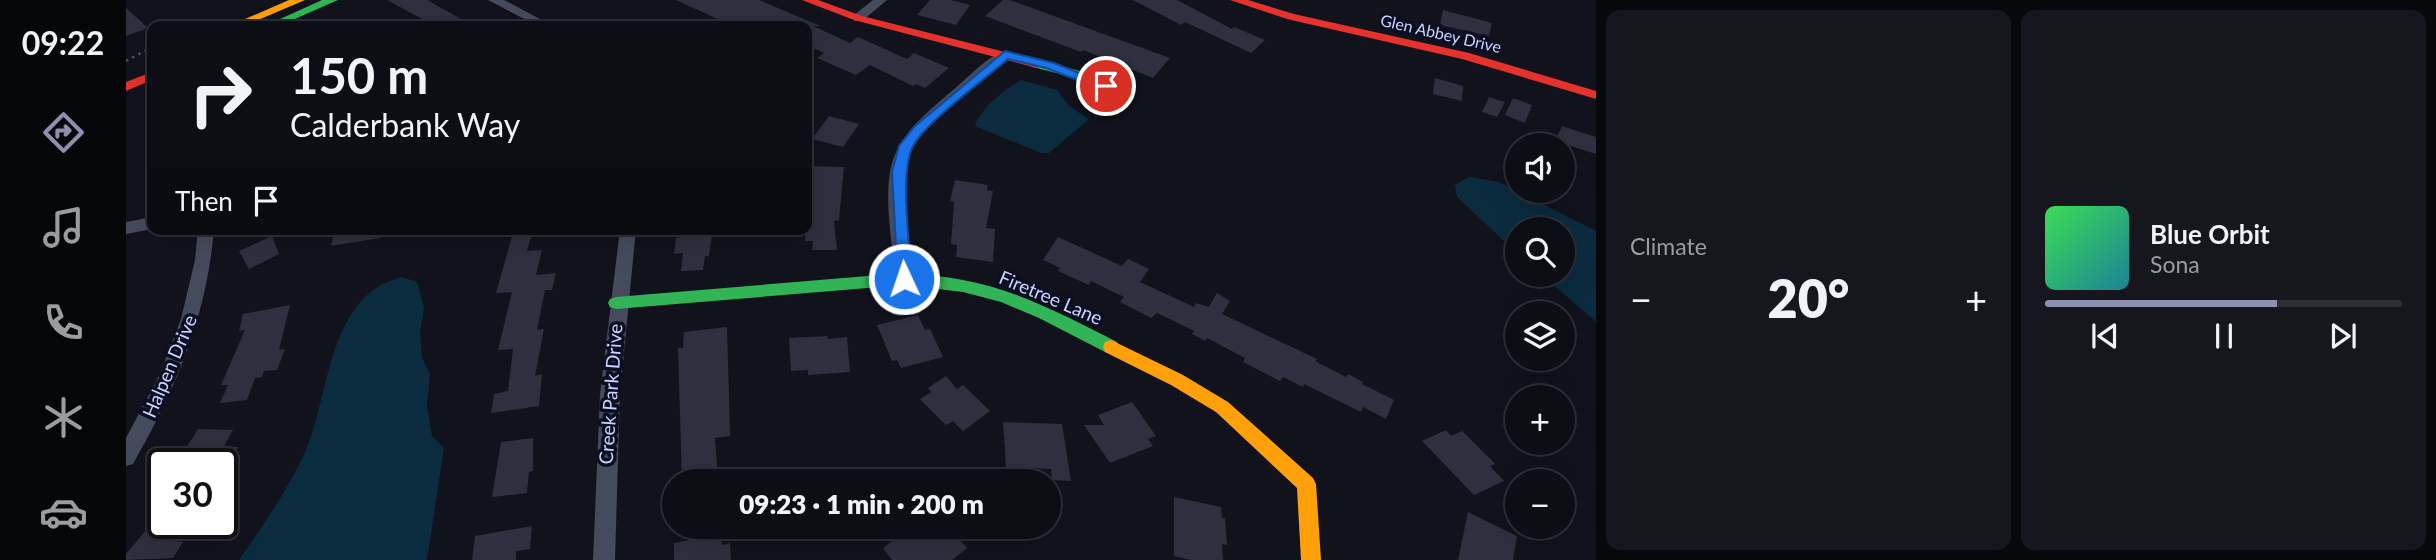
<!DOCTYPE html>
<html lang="en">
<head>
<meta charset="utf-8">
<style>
	:root { --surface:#0d0e15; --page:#16171e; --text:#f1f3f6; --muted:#9a9ca0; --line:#2d2e34; --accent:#8b8fb0 }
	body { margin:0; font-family:Lato,sans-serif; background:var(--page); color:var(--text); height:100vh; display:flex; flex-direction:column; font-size:26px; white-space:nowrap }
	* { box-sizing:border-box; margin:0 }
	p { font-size:23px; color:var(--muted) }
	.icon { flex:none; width:38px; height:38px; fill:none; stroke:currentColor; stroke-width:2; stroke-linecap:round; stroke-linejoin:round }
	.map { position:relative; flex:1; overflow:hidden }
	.drawer { display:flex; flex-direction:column; gap:10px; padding:10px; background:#07080c; width:840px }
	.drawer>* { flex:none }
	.hud { position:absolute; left:21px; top:21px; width:665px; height:214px; border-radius:14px; box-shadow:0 7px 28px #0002,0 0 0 2px var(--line); background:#0d0e15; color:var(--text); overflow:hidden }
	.controls { position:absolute; left:1379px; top:133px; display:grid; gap:14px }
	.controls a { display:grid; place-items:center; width:70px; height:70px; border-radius:50%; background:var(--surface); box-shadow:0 7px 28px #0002,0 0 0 2px var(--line); font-size:35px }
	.speed { position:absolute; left:21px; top:448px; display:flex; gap:14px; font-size:35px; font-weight:700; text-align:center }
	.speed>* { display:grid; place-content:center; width:91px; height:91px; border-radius:50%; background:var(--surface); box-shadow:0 7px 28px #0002,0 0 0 2px var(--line); line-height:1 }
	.speed .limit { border:4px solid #111; border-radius:10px; background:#fff; color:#111 }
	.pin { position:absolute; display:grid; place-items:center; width:60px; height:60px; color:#fff; margin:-30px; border:4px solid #fff; border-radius:50%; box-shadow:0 2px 7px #0007 }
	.me { position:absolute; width:77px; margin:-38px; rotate:357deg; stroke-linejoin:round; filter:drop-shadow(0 0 5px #0008) }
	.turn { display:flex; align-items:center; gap:24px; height:147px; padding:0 28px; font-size:32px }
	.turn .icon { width:91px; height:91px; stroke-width:2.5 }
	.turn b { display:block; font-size:49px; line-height:60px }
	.then { display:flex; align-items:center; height:66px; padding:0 28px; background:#0003; gap:14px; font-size:26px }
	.big { font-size:52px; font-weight:800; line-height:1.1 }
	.drawer .card { flex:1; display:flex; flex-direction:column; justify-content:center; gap:10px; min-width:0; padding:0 24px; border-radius:14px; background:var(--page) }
	.song { display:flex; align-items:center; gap:21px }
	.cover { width:84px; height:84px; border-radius:10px; background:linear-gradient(135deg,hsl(130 70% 55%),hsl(190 70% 35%)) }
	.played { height:7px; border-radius:4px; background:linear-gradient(90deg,var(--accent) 65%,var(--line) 65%) }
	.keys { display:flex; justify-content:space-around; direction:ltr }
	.heat { display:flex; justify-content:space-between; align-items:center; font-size:38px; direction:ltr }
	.drawer .tiles { flex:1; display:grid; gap:10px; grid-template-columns:repeat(2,1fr) }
	.trip { position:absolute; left:536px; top:469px; width:399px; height:70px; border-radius:35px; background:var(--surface); box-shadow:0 7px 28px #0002,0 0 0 2px var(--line); font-weight:800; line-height:70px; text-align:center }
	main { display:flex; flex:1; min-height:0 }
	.dock { display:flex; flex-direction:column; width:126px; justify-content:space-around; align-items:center; background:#050608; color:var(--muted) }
	.dock .icon { width:49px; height:49px }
	.dock .on { color:var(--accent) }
	.dock b { font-size:32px; color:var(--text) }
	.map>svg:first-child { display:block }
	.water { fill:#0b2b3f }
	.building { fill:#2f2f3f }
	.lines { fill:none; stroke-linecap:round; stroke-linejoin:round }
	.path { stroke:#44575e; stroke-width:2.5; stroke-dasharray:2.5 4.5; stroke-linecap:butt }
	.street { fill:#464a5d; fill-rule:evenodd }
	.fast { fill:#30b455; fill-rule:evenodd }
	.slow { fill:#ff9f0a; fill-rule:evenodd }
	.jam { fill:#e5322d; fill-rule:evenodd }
	.route { fill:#1a73e8; stroke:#114b97; stroke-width:2 }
	.labels { text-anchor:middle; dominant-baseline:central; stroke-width:7; stroke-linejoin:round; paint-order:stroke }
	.far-street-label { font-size:16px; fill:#cdd3ff; stroke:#0c0e21 }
	.street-label { font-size:19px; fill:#cdd3ff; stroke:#0c0e21 }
</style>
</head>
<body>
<main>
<nav class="dock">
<b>09:22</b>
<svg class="icon on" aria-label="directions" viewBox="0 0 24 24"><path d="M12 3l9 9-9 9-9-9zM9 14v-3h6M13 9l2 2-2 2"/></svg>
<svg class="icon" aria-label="music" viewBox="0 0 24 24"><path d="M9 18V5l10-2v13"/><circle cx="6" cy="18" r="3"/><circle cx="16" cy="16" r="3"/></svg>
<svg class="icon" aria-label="phone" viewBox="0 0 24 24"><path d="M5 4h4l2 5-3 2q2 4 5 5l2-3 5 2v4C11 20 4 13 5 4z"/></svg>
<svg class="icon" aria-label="climate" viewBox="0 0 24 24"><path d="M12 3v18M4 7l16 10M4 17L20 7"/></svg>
<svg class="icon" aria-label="car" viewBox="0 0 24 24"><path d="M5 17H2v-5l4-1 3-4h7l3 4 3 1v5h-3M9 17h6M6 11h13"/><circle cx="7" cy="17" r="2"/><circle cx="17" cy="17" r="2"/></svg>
</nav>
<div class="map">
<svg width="1470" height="560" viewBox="0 0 1470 560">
	<rect width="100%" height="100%" fill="#11121c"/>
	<g class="water">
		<path d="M895,80l36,10 12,16 20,13 -40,34h-8l-66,-27c5,-18 31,-37 46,-46z"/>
		<polygon points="1343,177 1373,182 1470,231 1470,322 1416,275 1437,275 1437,229 1391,229 1391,253 1331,197 1329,185"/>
		<path d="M276,277l15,5 7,26 -4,25 2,25 8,16 -3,31 5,31 12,12 -17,112h-188c24,-35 49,-70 67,-110 24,-56 22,-156 96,-173z"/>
	</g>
	<g class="building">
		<polygon points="261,0 301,0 348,26 309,26"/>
		<polygon points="550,0 633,0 694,26 687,26 724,43 732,37 781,59 788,53 823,68 799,88 790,84 787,86 744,65 730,75 691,58 698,53 681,45 681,26 607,26"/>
		<polygon points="804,0 825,0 844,5 830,25 791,15"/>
		<polygon points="877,0 884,0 1044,58 1027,78 957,50 955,52 859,16"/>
		<polygon points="1007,0 1051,0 1106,29 1108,27 1139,40 1125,53 1059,22 1055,25"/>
		<polygon points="0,8 22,28 0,36"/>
		<polygon points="1317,10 1366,23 1363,36 1314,25"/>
		<polygon points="1309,78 1337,86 1336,101 1307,94"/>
		<polygon points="1363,97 1379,102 1371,117 1356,112"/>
		<polygon points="1387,98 1406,105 1399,123 1379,115"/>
		<polygon points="703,116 733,124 717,147 686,139"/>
		<polygon points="1436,126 1470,137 1470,154 1429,141"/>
		<polygon points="681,166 718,167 713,220 708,221 711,250 686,250 687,241 679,241 683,197 681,197"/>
		<polygon points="829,180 862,185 861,190 867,191 860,228 869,229 867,262 830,257 831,245 825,244 828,202 824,201"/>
		<polygon points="209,229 253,229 254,238 205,246"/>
		<polygon points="388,229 407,229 401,251 416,250 410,275 430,273 426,290 419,290 411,330 418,329 409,376 416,374 413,406 365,413 368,394 382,391 387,349 372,350 386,292 370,293"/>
		<polygon points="556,234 586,234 583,256 579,256 577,270 555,271 557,253 548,254 550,238 556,237"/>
		<polygon points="146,236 153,254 123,269 113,251"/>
		<polygon points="932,237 996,266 1002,259 1023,269 1014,282 1068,307 1070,303 1083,307 1091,293 1104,301 1096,314 1191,359 1189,361 1220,377 1222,374 1237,382 1236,384 1268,400 1260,419 1237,407 1235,412 1178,384 1177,387 1157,377 1154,381 1117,362 1119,358 1081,338 1079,341 1066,334 1068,331 1031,313 1025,318 994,302 998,297 965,281 963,285 932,271 934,268 917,260"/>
		<polygon points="164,305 153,350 159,349 151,370 138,371 136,377 129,378 121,400 94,403 102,385 95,385 119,330 113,331 117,314"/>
		<polygon points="792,315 799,330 804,329 817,357 775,368 771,360 766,361 751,325"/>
		<polygon points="601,327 604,436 589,438 592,481 556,481 552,348 557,348 558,332"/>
		<polygon points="701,336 702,339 721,337 724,372 682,375 682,370 665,371 663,338"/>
		<polygon points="820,376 831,389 837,385 864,411 837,431 827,421 820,425 794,399 805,392 802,388"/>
		<polygon points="1006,402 1030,436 1022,439 1027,446 984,463 958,425 978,425 972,415"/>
		<polygon points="877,422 936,424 945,481 926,480 925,469 880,467"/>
		<polygon points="72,429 107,430 98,446 112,447 103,464 60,464 62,461 53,460"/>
		<polygon points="1320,430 1325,436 1336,431 1369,464 1364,466 1378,481 1348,495 1296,441"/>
		<polygon points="407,438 407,471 403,472 401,493 366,497 375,442"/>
		<polygon points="1048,497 1095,507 1096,518 1099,518 1101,545 1096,544 1097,560 1065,560 1048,556"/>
		<polygon points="1342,512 1391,536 1387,560 1332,560"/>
		<polygon points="27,522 58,527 47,541 57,542 47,558 0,560 0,554"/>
		<polygon points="406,526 404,549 390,551 390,560 346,560 349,536"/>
		<polygon points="785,527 822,527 841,548 826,560 766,560 757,548"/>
		<polygon points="595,534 596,545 604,543 605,560 548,560 548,543"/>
	</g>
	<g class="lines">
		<g class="path">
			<polyline points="82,26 92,23"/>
			<polyline points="0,61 26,47"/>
		</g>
		<g class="street">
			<polygon points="362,0 378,0 427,26 412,26"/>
			<polygon points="747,0 761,0 736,21 728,21 728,15"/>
			<path d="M879,51l5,1v6c-30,25 -91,65 -102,102 -11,37 2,82 5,119l-3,5h-12l-3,-5c-2,-35 -13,-86 -2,-119 10,-29 38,-51 60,-70 15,-12 34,-34 52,-39z"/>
			<polygon points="26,217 26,229 0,234 0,222"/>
			<path d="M72,229h16c-7,86 -38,160 -81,235l-7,2v-28l33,-62 22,-57 14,-59z"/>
			<polygon points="494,229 510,229 494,394 489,560 467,560 474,394"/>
		</g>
		<g class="fast">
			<polygon points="196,0 212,0 162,22 152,20"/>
			<polygon points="911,60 954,71 984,83 986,86 982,105 972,105 971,102 973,88 946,77 907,67 905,64"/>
			<path d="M778,273c19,2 40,3 59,7 55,10 104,37 154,62l2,5 -2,5 -6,2 -6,-2 -66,-34 -38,-16 -38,-10 -59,-7 -288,24 -6,-2 -2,-4 2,-4 6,-2z"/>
		</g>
		<g class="slow">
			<polygon points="163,0 179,0 118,26 103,26"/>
			<polygon points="985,340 1057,375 1102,402 1187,478 1190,484 1195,560 1175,560 1171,488 1090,412 1045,385 979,352 977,347 979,342"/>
		</g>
		<g class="jam">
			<polygon points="676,0 692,0 736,16 915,61 917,64 911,68 728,20"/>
			<polygon points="1104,0 1122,0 1168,14 1343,53 1470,91 1470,99 1336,59 1161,19"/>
			<polygon points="26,72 26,80 0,91 0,82"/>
		</g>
	</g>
	<path class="route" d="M879,51l49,12 58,23 -6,4 -5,-1 -55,-21 -38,-9c-23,20 -83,64 -95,87 -14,27 -3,101 -1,133l-2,4h-12l-6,-111 7,-26 16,-20z"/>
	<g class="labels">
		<g class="far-street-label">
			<text transform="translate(1315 33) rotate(13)">Glen Abbey Drive</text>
		</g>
		<g class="street-label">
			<text transform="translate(925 297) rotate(23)">Firetree Lane</text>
			<text transform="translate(43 366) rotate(-67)">Halpen Drive</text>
			<text transform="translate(484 394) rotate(-86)">Creek Park Drive</text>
		</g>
	</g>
</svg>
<div class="controls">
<a><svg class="icon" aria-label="sound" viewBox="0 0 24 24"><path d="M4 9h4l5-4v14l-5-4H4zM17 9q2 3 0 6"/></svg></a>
<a><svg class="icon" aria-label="search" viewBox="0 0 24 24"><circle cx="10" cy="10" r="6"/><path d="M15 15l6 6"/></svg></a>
<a><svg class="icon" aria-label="layers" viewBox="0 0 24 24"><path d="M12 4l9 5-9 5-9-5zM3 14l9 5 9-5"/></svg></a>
<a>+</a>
<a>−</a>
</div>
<div class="speed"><div class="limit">30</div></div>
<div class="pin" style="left:980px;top:86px;background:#d93025"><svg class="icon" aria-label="arrive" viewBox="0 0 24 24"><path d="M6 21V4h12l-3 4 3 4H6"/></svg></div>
<svg class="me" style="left:778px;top:279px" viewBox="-20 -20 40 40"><circle r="17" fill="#1a73e8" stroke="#fff" stroke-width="3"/><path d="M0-11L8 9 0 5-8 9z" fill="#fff"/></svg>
<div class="trip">09:23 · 1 min · 200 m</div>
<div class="hud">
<div class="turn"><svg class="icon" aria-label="right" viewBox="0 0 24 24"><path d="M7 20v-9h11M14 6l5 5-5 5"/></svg><div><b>150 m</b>Calderbank Way</div></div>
<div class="then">Then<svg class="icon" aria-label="arrive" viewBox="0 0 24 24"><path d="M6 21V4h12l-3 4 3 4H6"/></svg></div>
</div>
</div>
<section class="drawer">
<div class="tiles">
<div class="card"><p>Climate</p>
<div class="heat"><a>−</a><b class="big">20°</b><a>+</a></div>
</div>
<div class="card">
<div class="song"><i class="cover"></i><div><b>Blue Orbit</b><p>Sona</p></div></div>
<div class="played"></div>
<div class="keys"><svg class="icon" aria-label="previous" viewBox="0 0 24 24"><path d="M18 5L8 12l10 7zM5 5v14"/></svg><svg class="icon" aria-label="pause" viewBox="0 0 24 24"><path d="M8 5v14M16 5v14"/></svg><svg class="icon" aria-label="next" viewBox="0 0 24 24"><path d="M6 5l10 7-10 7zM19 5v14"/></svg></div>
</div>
</div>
</section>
</main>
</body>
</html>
